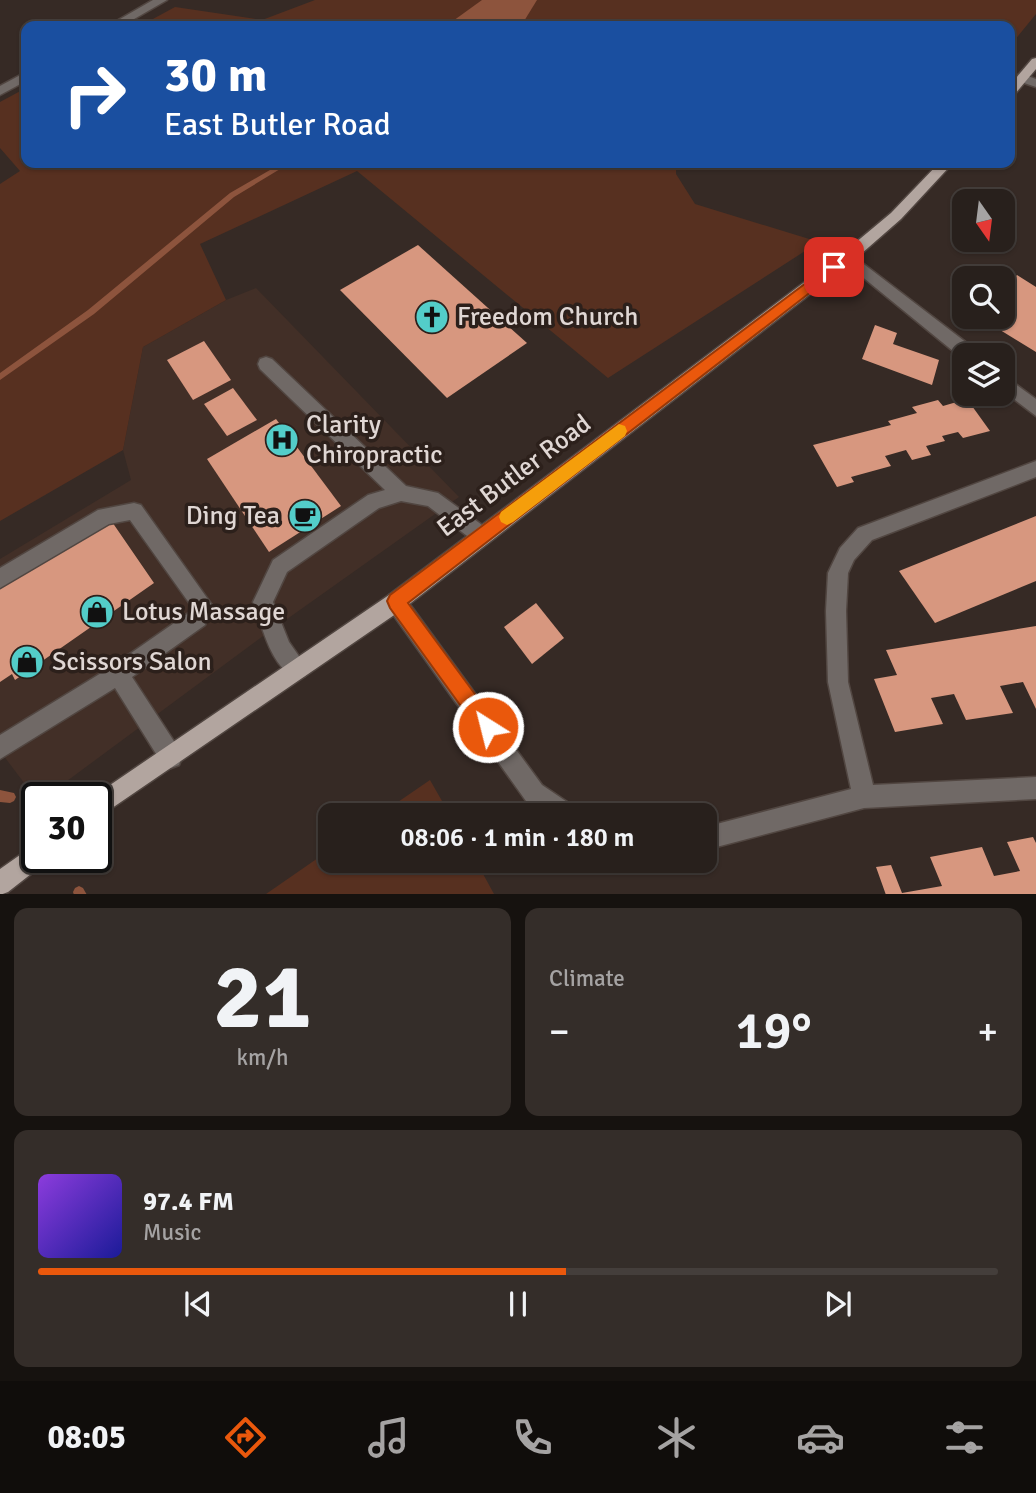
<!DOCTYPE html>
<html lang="en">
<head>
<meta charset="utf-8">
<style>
	:root { --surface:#28201c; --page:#342d29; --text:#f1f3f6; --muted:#a5a3a3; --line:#443e3b; --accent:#ea580c }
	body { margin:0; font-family:Signika,sans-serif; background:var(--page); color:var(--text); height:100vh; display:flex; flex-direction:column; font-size:26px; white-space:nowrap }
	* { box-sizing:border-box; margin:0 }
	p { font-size:23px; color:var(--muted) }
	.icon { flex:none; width:38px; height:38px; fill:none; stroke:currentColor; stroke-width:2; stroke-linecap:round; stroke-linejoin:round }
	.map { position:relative; height:894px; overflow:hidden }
	.panel { display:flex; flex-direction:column; gap:14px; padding:14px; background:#16120f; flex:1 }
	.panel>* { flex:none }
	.hud { position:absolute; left:21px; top:21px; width:994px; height:147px; border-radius:14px; box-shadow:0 2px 5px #0004,0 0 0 2px var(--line); background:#1a4fa0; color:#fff; overflow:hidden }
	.needle { width:46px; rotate:166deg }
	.controls { position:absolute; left:952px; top:189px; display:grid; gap:14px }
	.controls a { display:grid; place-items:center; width:63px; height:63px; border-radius:14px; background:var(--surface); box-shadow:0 2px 5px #0004,0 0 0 2px var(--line); font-size:35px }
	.speed { position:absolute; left:21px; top:782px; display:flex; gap:14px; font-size:35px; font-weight:700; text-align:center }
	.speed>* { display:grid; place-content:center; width:91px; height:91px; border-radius:50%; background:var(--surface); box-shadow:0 2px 5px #0004,0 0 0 2px var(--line); line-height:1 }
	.speed .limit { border:4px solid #111; border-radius:10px; background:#fff; color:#111 }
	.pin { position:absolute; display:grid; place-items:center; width:60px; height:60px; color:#fff; margin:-30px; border-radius:14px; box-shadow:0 4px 10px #0006 }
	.me { position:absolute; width:77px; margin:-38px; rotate:324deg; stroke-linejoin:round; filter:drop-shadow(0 0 5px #0008) }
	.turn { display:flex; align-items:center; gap:24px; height:147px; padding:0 28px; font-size:32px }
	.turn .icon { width:91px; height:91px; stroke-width:2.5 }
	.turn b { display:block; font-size:49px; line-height:60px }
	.big { font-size:52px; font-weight:600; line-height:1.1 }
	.panel .widget { flex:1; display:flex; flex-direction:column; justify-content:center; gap:10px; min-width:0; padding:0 24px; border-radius:14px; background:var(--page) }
	.panel .dial { align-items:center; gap:0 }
	.dial b { font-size:91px; line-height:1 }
	.song { display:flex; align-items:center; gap:21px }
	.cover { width:84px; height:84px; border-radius:10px; background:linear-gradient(135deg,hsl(270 70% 55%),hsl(240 70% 35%)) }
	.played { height:7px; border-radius:4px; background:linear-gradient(90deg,var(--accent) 55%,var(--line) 55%) }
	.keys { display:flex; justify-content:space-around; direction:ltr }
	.heat { display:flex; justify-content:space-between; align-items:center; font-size:38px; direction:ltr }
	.panel .tiles { flex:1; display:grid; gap:14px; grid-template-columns:1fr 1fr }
	.widget:last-child { grid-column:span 2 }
	.trip { position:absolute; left:318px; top:803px; width:399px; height:70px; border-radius:14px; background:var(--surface); box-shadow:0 2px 5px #0004,0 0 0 2px var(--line); font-weight:600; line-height:70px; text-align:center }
	.tabs { display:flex; height:112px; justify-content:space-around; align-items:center; background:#100d0b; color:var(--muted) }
	.tabs .icon { width:49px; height:49px }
	.tabs .current { color:var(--accent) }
	.tabs b { font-size:32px; color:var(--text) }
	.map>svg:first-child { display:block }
	.built { fill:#422f27 }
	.green { fill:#573020 }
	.water { fill:#8d543d }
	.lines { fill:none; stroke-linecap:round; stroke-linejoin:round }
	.stream { fill:#8d543d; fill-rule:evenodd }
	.building { fill:#d7977f }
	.minor-casing { stroke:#514641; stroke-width:3 }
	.major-casing { stroke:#514641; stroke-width:3 }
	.minor { fill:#706966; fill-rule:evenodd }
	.major { fill:#b2a59f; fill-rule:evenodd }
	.route { fill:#ea580c; stroke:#983908; stroke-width:2 }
	.slow { fill:#f59e0b }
	.labels { text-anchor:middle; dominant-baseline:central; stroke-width:7; stroke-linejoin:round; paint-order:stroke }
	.poi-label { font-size:26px; fill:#e0d7d4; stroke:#2c201b; text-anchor:start }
	.street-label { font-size:26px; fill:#e0d7d4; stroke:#2c201b }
</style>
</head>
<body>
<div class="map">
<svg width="1036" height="895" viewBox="0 0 1036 895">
	<rect width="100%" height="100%" fill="#362a25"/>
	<polygon class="built" points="256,288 459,497 259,639 44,798 37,800 0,751 0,559 131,480 123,450 143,347 226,300"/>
	<g class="green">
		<polygon points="315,0 1036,0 1036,14 1010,46 1010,26 140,26 175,7 262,20"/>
		<polygon points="26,88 26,163 676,163 676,174 695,204 819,242 608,378 357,171 200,244 226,300 143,347 123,450 0,521 0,184 20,171 0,148 0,102"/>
		<polygon points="430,780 450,815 379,815"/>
		<polygon points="331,849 331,861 476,861 494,894 266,894"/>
	</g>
	<polygon class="water" points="482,0 537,0 521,26 446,26"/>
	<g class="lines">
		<g class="stream">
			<polygon points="282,163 290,163 234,197 94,314 0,380 0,373 88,310 230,193"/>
			<polygon points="0,790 14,793 16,797 14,801 10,803 0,802"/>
			<polygon points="79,886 83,888 87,895 74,895 73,892 75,888"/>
		</g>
	</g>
	<g class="building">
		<polygon points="418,245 527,343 447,398 340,290"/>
		<polygon points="1017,275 1036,287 1036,352 979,317 1003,317 1003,289"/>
		<polygon points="875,325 897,333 893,344 939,360 932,385 862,359"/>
		<polygon points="204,341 231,380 193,400 167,360"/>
		<polygon points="233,388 257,420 227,436 204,404"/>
		<polygon points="967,399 990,431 963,438 958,432 942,436 945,441 926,446 931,455 912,460 906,450 885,456 891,466 851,477 854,482 837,487 813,445 891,425 888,421 917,413 912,407 938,400 943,406"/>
		<polygon points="276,419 341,506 269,552 207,459"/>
		<polygon points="108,516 154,583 15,680 12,674 0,682 0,586"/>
		<polygon points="1036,516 1036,581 935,623 899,571"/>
		<polygon points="536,603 564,638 532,664 504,627"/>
		<polygon points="1036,626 1036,709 1023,682 1000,686 1013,713 966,720 954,694 931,698 943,724 895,732 874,679 897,675 886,650"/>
		<polygon points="1033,837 1036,843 1036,895 886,895 876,867 891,865 902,893 942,886 930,857 982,847 994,876 1020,871 1007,842"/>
	</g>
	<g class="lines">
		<defs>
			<g id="minor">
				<polygon points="153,0 167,0 122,26 108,26"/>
				<polygon points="26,72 26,81 0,95 0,86"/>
				<polygon points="1022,74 1036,79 1036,87 1018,81 1018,75"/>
				<polygon points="848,252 976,350 978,355 964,355 964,360 843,261 841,257"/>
				<path d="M266,357l6,2 134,127 32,7 51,37 2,6 -2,6 -7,3 -7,-3 -47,-36 -27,-5 -22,7 -92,64 -14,30 16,40 19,27 -3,7 -7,3c-28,-11 -35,-52 -45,-77l20,-42 95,-65 17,-5 -125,-121 -2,-5 2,-5z"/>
				<polygon points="1003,375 1036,399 1036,416 1003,391"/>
				<polygon points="1036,461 1036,477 872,540 854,560 848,573 846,611 848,682 873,785 1036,777 1036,799 864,808 705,850 705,827 851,789 828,682 826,611 828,573 840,548 858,528"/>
				<polygon points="134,503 141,505 212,605 205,625 132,677 179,749 182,757 179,765 171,768 163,765 115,688 0,759 0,735 111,667 190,612 192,607 130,520 109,524 0,588 0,568 98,510"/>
				<polygon points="396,592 403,595 542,785 576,808 579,816 547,816 526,801 389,609 386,602 389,595"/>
			</g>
			<g id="major">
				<polygon points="1036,58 1036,69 1014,95 1010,96 1010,85 1032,59"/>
				<polygon points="939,163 953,163 901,219 853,261 403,609 96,819 96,798 91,798 389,595 843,253 891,213"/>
				<polygon points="37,843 37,858 48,858 45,863 8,892 0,895 0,869"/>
			</g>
		</defs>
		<use href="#minor" class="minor-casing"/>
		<use href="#major" class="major-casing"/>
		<use href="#minor" class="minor"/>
		<use href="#major" class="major"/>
	</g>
	<polygon class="route" points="834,262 840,267 838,271 408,603 494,720 497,727 494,734 488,737 481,734 390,608 387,601 390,595"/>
	<polygon class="slow" points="619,424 625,426 627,431 625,436 513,522 507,525 501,522 499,517 501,512"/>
	<defs>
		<symbol id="church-disc" viewBox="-11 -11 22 22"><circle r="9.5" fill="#53cdc9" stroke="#2c201b"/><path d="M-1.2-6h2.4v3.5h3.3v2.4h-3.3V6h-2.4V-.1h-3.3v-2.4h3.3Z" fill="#111"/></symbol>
		<symbol id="hospital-disc" viewBox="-11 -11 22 22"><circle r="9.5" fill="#53cdc9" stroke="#2c201b"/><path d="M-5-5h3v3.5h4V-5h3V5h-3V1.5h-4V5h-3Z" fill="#111"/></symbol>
		<symbol id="cafe-disc" viewBox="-11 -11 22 22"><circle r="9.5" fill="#53cdc9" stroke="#2c201b"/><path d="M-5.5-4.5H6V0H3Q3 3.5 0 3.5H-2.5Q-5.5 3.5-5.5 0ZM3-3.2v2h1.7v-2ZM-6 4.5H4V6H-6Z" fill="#111"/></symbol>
		<symbol id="shop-disc" viewBox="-11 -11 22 22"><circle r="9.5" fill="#53cdc9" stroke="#2c201b"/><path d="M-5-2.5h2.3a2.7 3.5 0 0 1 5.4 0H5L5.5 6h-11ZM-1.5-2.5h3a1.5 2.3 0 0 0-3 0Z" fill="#111"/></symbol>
	</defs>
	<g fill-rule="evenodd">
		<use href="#church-disc" x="413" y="298" width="38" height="38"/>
		<use href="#hospital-disc" x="263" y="421" width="38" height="38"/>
		<use href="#cafe-disc" x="286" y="497" width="38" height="38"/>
		<use href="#shop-disc" x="78" y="593" width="38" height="38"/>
		<use href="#shop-disc" x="8" y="643" width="38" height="38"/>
	</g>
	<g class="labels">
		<g class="poi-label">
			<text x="457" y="317">Freedom Church</text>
			<text x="306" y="425">Clarity<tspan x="306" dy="30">Chiropractic</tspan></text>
			<text x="280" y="516" text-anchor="end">Ding Tea</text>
			<text x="122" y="612">Lotus Massage</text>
			<text x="52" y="662">Scissors Salon</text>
		</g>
		<g class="street-label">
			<text transform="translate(514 476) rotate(-37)">East Butler Road</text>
		</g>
	</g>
</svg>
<div class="controls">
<a><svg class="needle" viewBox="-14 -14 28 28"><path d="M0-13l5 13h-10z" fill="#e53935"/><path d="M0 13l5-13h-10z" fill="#a5a3a3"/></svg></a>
<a><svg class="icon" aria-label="search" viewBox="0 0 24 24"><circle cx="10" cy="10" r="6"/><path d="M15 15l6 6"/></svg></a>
<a><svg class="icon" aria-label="layers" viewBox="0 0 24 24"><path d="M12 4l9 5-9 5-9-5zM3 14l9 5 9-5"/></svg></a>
</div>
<div class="speed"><div class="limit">30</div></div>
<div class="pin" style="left:834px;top:267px;background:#d93025"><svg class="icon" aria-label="arrive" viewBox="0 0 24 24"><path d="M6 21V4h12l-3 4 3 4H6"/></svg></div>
<svg class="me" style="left:488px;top:727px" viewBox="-20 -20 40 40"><circle r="17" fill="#ea580c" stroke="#fff" stroke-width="3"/><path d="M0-11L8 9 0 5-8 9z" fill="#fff"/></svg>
<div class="trip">08:06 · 1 min · 180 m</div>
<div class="hud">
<div class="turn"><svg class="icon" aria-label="right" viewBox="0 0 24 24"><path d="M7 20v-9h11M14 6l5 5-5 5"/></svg><div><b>30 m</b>East Butler Road</div></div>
</div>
</div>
<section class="panel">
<div class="tiles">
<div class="widget dial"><b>21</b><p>km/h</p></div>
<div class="widget"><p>Climate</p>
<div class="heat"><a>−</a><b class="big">19°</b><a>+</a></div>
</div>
<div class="widget">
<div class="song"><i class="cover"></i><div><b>97.4 FM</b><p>Music</p></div></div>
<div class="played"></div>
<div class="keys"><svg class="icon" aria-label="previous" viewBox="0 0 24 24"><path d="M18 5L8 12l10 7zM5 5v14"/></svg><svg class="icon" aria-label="pause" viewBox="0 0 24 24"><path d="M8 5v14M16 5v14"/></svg><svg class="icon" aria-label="next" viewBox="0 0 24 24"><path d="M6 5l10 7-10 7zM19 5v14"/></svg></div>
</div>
</div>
</section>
<nav class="tabs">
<b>08:05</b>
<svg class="icon current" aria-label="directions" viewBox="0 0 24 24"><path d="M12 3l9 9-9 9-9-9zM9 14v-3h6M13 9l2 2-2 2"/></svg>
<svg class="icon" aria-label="music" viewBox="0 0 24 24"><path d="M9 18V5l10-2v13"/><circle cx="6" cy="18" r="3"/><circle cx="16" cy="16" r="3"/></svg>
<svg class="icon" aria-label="phone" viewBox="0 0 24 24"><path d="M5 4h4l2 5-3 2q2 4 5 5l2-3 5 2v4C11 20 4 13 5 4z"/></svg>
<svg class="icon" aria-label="climate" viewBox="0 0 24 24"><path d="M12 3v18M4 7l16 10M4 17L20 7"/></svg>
<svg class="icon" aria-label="car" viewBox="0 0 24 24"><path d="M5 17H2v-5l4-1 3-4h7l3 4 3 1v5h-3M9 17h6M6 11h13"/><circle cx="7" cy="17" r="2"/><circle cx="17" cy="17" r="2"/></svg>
<svg class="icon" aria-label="filters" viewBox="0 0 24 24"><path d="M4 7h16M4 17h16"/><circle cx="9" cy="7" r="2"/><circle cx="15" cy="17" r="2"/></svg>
</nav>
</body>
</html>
